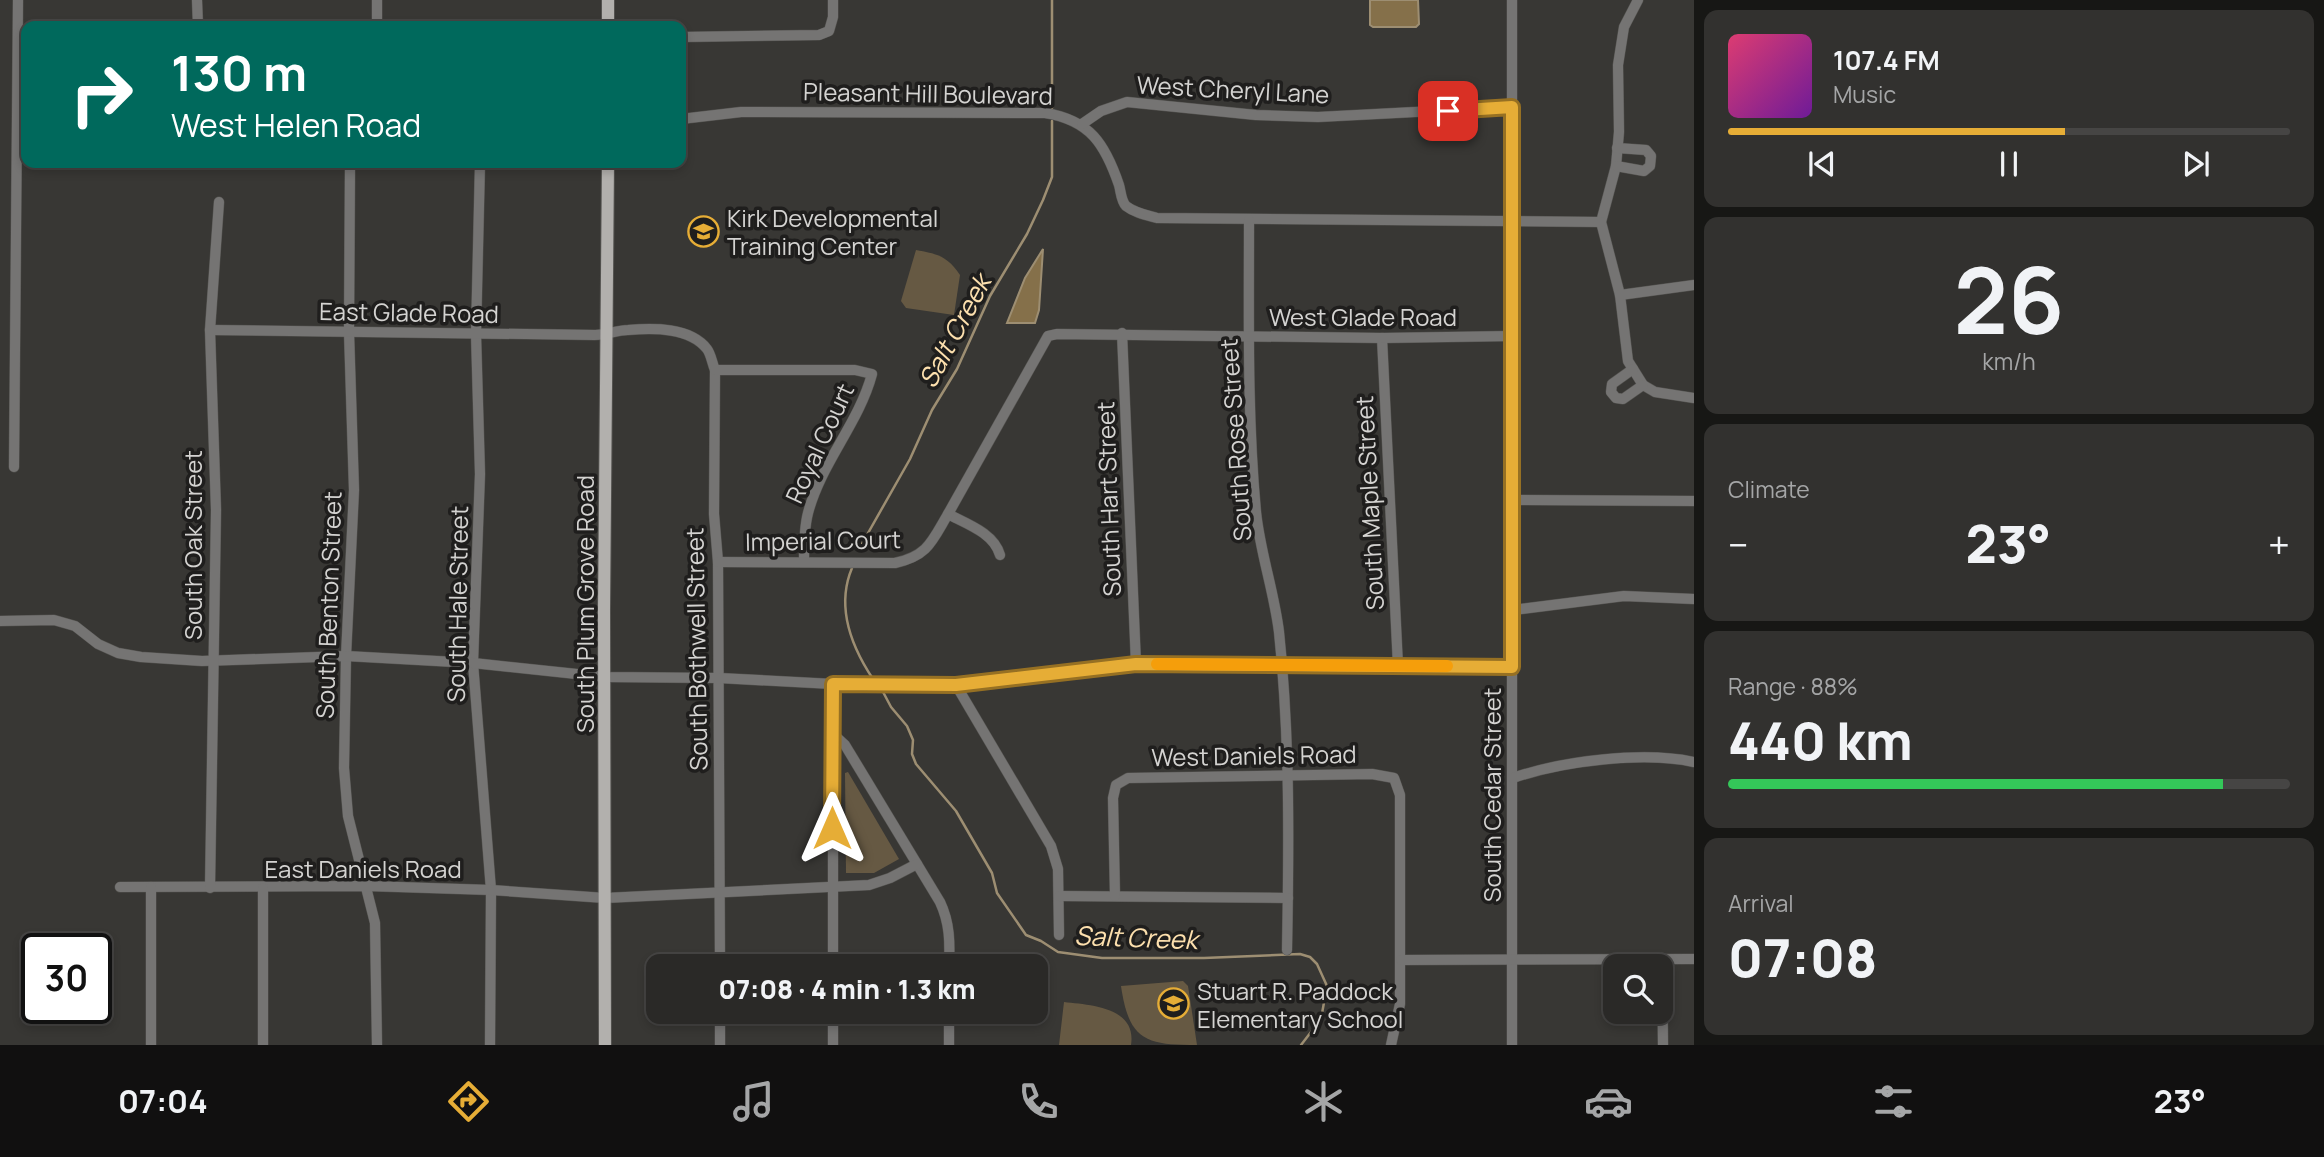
<!DOCTYPE html>
<html lang="en">
<head>
<meta charset="utf-8">
<style>
	:root { --surface:#2a2927; --page:#32312f; --text:#f1f3f6; --muted:#a5a6a7; --line:#464544; --accent:#e6ad36 }
	body { margin:0; font-family:Manrope,sans-serif; background:var(--page); color:var(--text); height:100vh; display:flex; flex-direction:column; font-size:26px; white-space:nowrap }
	* { box-sizing:border-box; margin:0 }
	p { font-size:23px; color:var(--muted) }
	.icon { flex:none; width:38px; height:38px; fill:none; stroke:currentColor; stroke-width:2; stroke-linecap:round; stroke-linejoin:round }
	.map { position:relative; flex:1; overflow:hidden }
	.details { display:flex; flex-direction:column; gap:10px; padding:10px; background:#171715; width:630px }
	.details>* { flex:none }
	.banner { position:absolute; left:21px; top:21px; width:665px; height:147px; border-radius:14px; box-shadow:0 4px 10px #0003,0 0 0 2px var(--line); background:#00695c; color:#fff; overflow:hidden }
	.controls { position:absolute; left:1603px; top:954px; display:grid; gap:14px }
	.controls a { display:grid; place-items:center; width:70px; height:70px; border-radius:14px; background:var(--surface); box-shadow:0 4px 10px #0003,0 0 0 2px var(--line); font-size:35px }
	.speed { position:absolute; left:21px; top:933px; display:flex; gap:14px; font-size:35px; font-weight:700; text-align:center }
	.speed>* { display:grid; place-content:center; width:91px; height:91px; border-radius:50%; background:var(--surface); box-shadow:0 4px 10px #0003,0 0 0 2px var(--line); line-height:1 }
	.speed .limit { border:4px solid #111; border-radius:10px; background:#fff; color:#111 }
	.pin { position:absolute; display:grid; place-items:center; width:60px; height:60px; color:#fff; margin:-30px; border-radius:14px; box-shadow:0 4px 10px #0006 }
	.me { position:absolute; width:77px; margin:-38px; rotate:0deg; stroke-linejoin:round; filter:drop-shadow(0 0 5px #0008) }
	.turn { display:flex; align-items:center; gap:24px; height:147px; padding:0 35px; font-size:32px }
	.turn .icon { width:91px; height:91px; stroke-width:2.5 }
	.turn b { display:block; font-size:49px; line-height:60px }
	.big { font-size:52px; font-weight:800; line-height:1.1 }
	.details .tile { flex:1; display:flex; flex-direction:column; justify-content:center; gap:10px; min-width:0; padding:0 24px; border-radius:14px; background:var(--page) }
	.details .dial { align-items:center; gap:0 }
	.dial b { font-size:91px; line-height:1 }
	.song { display:flex; align-items:center; gap:21px }
	.cover { width:84px; height:84px; border-radius:10px; background:linear-gradient(135deg,hsl(340 70% 55%),hsl(280 70% 35%)) }
	.played { height:7px; border-radius:4px; background:linear-gradient(90deg,var(--accent) 60%,var(--line) 60%) }
	.keys { display:flex; justify-content:space-around; direction:ltr }
	.heat { display:flex; justify-content:space-between; align-items:center; font-size:38px; direction:ltr }
	.charge { height:10px; border-radius:5px; background:linear-gradient(90deg,#34c759 88%,var(--line) 0) }
	.trip { position:absolute; left:646px; top:954px; width:402px; height:70px; border-radius:14px; background:var(--surface); box-shadow:0 4px 10px #0003,0 0 0 2px var(--line); font-weight:800; line-height:70px; text-align:center }
	.menu { display:flex; height:112px; justify-content:space-around; align-items:center; background:#111010; color:var(--muted) }
	.menu .icon { width:49px; height:49px }
	.menu .active { color:var(--accent) }
	.menu b { font-size:32px; color:var(--text) }
	main { display:flex; flex:1; min-height:0 }
	.map>svg:first-child { display:block }
	.green { fill:#665943 }
	.water { fill:#85704a; stroke:#9d8e72; stroke-width:2 }
	.lines { fill:none; stroke-linecap:round; stroke-linejoin:round }
	.stream { stroke:#9d8e72; stroke-width:2.5 }
	.minor-casing { stroke:#545350; stroke-width:11 }
	.major-casing { stroke:#545350; stroke-width:14 }
	.minor { stroke:#757473; stroke-width:10 }
	.major { stroke:#b2b0ad; stroke-width:12 }
	.route-casing { stroke:#967023; stroke-width:18 }
	.route { stroke:#e6ad36; stroke-width:12 }
	.slow { stroke:#f59e0b; stroke-width:12 }
	.labels { text-anchor:middle; dominant-baseline:central; stroke-width:7; stroke-linejoin:round; paint-order:stroke }
	.street-label { font-size:24px; fill:#d4d3d1; stroke:#1f1e1d }
	.poi-label { font-size:24px; fill:#d4d3d1; stroke:#1f1e1d; text-anchor:start }
	.water-label { font-size:26px; font-style:italic; fill:#fde0ae; stroke:#1f1e1d }
</style>
</head>
<body>
<main>
<div class="map">
<svg width="1694" height="1045" viewBox="0 0 1694 1045">
	<rect width="100%" height="100%" fill="#383734"/>
	<g class="green">
		<path d="M916,250c22,4 31,6 44,25l-6,40 -48,-7 -5,-7z"/>
		<polygon points="848,772 899,859 874,873 846,873 845,773"/>
		<path d="M1183,981l5,5 9,59c-51,0 -68,-4 -76,-59z"/>
		<path d="M1064,1002c26,3 73,5 67,43h-72z"/>
	</g>
	<g class="water">
		<polygon points="1370,0 1418,0 1419,24 1416,27 1373,27 1370,25"/>
		<polygon points="1043,249 1039,310 1035,323 1007,323 1025,278"/>
	</g>
	<g class="lines">
		<g class="stream">
			<polyline points="1052,108 1052,0"/>
			<polyline points="859,549 910,459 932,410 957,369 990,296 1027,234 1043,200 1052,177 1052,121"/>
			<path d="M852,568c-16,38 -1,78 21,111"/>
			<polyline points="882,690 891,707 907,726 913,740 912,754 916,764 956,811 992,873 997,893 1026,935 1041,941 1058,952 1102,958 1204,958 1300,954 1310,957 1317,964 1327,986 1321,1019 1301,1045"/>
		</g>
		<defs>
			<g id="minor">
				<polyline points="197,0 198,26"/>
				<polyline points="377,0 377,26"/>
				<polyline points="1512,0 1512,1045"/>
				<polyline points="1638,0 1624,27 1618,65 1619,132 1616,166 1601,222 1620,295 1628,361 1643,385 1655,392 1694,398"/>
				<polyline points="681,37 819,35 829,31 833,17 833,0"/>
				<path d="M681,119l60,-7 304,1c45,7 60,31 74,72 2,7 2,16 7,21 9,7 20,9 31,12l444,4"/>
				<polyline points="1082,124 1101,111 1127,102 1256,115 1318,117 1512,107"/>
				<polyline points="350,163 349,332 354,490 346,656 344,768 348,816 375,923 377,1045"/>
				<polyline points="480,163 476,334 480,474 473,663 491,890 490,1045"/>
				<polyline points="1616,166 1644,171 1650,166 1651,156 1646,150 1617,148"/>
				<path d="M1249,220c0,97 -2,195 7,292 4,40 18,79 23,120 11,105 10,212 8,318"/>
				<polyline points="1620,295 1694,285"/>
				<path d="M210,330l385,5c12,0 22,-5 33,-5 25,-2 62,-3 79,19 4,5 5,14 8,21l-1,144 4,48 2,404"/>
				<polyline points="1122,333 1136,664"/>
				<polyline points="1382,338 1398,666"/>
				<polyline points="1633,369 1612,384 1611,392 1616,398 1623,399 1643,385"/>
				<path d="M715,370h140l17,4c-13,49 -51,89 -64,139 -4,15 -4,33 -4,49"/>
				<polyline points="14,467 18,0"/>
				<polyline points="1512,500 1694,501"/>
				<path d="M948,514c19,10 46,19 52,41"/>
				<path d="M718,562l177,1c33,-7 37,-22 53,-49l100,-178 9,-2 325,4 130,-2"/>
				<polyline points="1513,610 1624,596 1694,599"/>
				<polyline points="0,621 54,620 75,626 98,644 118,653 141,657 202,661 346,656 473,663 605,677 719,678 833,684 956,685 1136,664 1512,667"/>
				<polyline points="956,685 1051,846 1058,869 1059,935"/>
				<path d="M833,734l12,11 95,157c10,21 10,41 9,64"/>
				<path d="M1513,778c49,-17 130,-27 181,-16"/>
				<polyline points="120,887 367,886 491,890 605,898 869,885 890,878 917,864"/>
				<polyline points="210,888 216,510 210,330 219,202"/>
				<polyline points="1059,896 1288,898"/>
				<polyline points="1115,896 1113,798 1116,785 1128,778 1372,774 1394,778 1400,795 1400,1004 1391,1045"/>
				<polyline points="1662,958 1663,1045"/>
				<polyline points="1401,960 1694,959"/>
				<polyline points="833,966 833,684"/>
				<polyline points="720,1012 720,1045"/>
				<polyline points="833,1012 833,1045"/>
				<polyline points="151,1045 151,887"/>
				<polyline points="263,1045 263,888"/>
				<polyline points="949,1045 949,1012"/>
			</g>
			<g id="major">
				<polyline points="608,26 608,0"/>
				<polyline points="605,1045 604,610 608,163"/>
			</g>
		</defs>
		<use href="#minor" class="minor-casing"/>
		<use href="#major" class="major-casing"/>
		<use href="#minor" class="minor"/>
		<use href="#major" class="major"/>
	</g>
	<g class="lines">
		<defs>
			<polyline id="route" points="832,828 833,684 956,685 1136,664 1512,667 1512,107 1448,111"/>
		</defs>
		<use href="#route" class="route-casing"/>
		<use href="#route" class="route"/>
		<polyline class="slow" points="1157,664 1447,666"/>
	</g>
	<defs>
		<symbol id="school-ring" viewBox="-11 -11 22 22"><circle r="9.5" fill="#1f1e1d" stroke="#e6ad36" stroke-width="1.5"/><path d="M0-5L7-2L0 1L-7-2ZM-4 1L0 2.5L4 1V4Q0 6-4 4Z" fill="#e6ad36"/></symbol>
	</defs>
	<g fill-rule="evenodd">
		<use href="#school-ring" x="686" y="214" width="35" height="35"/>
		<use href="#school-ring" x="1156" y="986" width="35" height="35"/>
	</g>
	<g class="labels">
		<g class="street-label">
			<text transform="translate(1233 89) rotate(3)">West Cheryl Lane</text>
			<text transform="translate(928 93) rotate(1)">Pleasant Hill Boulevard</text>
			<text transform="translate(409 312) rotate(1)">East Glade Road</text>
			<text x="1363" y="316">West Glade Road</text>
			<text transform="translate(1235 440) rotate(-94)">South Rose Street</text>
			<text transform="translate(819 443) rotate(-65)">Royal Court</text>
			<text transform="translate(1108 499) rotate(-92)">South Hart Street</text>
			<text transform="translate(1369 503) rotate(-93)">South Maple Street</text>
			<text transform="translate(823 540) rotate(-1)">Imperial Court</text>
			<text transform="translate(192 545) rotate(-90)">South Oak Street</text>
			<text transform="translate(457 604) rotate(-89)">South Hale Street</text>
			<text transform="translate(584 604) rotate(-90)">South Plum Grove Road</text>
			<text transform="translate(328 605) rotate(-88)">South Benton Street</text>
			<text transform="translate(696 649) rotate(-91)">South Bothwell Street</text>
			<text transform="translate(1254 755) rotate(-1)">West Daniels Road</text>
			<text transform="translate(1491 795) rotate(-90)">South Cedar Street</text>
			<text x="363" y="868">East Daniels Road</text>
		</g>
		<g class="poi-label">
			<text x="727" y="217">Kirk Developmental<tspan x="727" dy="28">Training Center</tspan></text>
			<text x="1197" y="990">Stuart R. Paddock<tspan x="1197" dy="28">Elementary School</tspan></text>
		</g>
		<g class="water-label">
			<text transform="translate(954 331) rotate(-62)">Salt Creek</text>
			<text transform="translate(1136 937) rotate(2)">Salt Creek</text>
		</g>
	</g>
</svg>
<div class="controls">
<a><svg class="icon" aria-label="search" viewBox="0 0 24 24"><circle cx="10" cy="10" r="6"/><path d="M15 15l6 6"/></svg></a>
</div>
<div class="speed"><div class="limit">30</div></div>
<div class="pin" style="left:1448px;top:111px;background:#d93025"><svg class="icon" aria-label="arrive" viewBox="0 0 24 24"><path d="M6 21V4h12l-3 4 3 4H6"/></svg></div>
<svg class="me" style="left:832px;top:828px" viewBox="-20 -20 40 40"><path d="M0-17L14 15 0 8-14 15z" fill="#e6ad36" stroke="#fff" stroke-width="4"/></svg>
<div class="trip">07:08 · 4 min · 1.3 km</div>
<div class="banner">
<div class="turn"><svg class="icon" aria-label="right" viewBox="0 0 24 24"><path d="M7 20v-9h11M14 6l5 5-5 5"/></svg><div><b>130 m</b>West Helen Road</div></div>
</div>
</div>
<section class="details">
<div class="tile">
<div class="song"><i class="cover"></i><div><b>107.4 FM</b><p>Music</p></div></div>
<div class="played"></div>
<div class="keys"><svg class="icon" aria-label="previous" viewBox="0 0 24 24"><path d="M18 5L8 12l10 7zM5 5v14"/></svg><svg class="icon" aria-label="pause" viewBox="0 0 24 24"><path d="M8 5v14M16 5v14"/></svg><svg class="icon" aria-label="next" viewBox="0 0 24 24"><path d="M6 5l10 7-10 7zM19 5v14"/></svg></div>
</div>
<div class="tile dial"><b>26</b><p>km/h</p></div>
<div class="tile"><p>Climate</p>
<div class="heat"><a>−</a><b class="big">23°</b><a>+</a></div>
</div>
<div class="tile"><p>Range · 88%</p><b class="big">440 km</b><div class="charge"></div></div>
<div class="tile"><p>Arrival</p><b class="big">07:08</b></div>
</section>
</main>
<nav class="menu">
<b>07:04</b>
<svg class="icon active" aria-label="directions" viewBox="0 0 24 24"><path d="M12 3l9 9-9 9-9-9zM9 14v-3h6M13 9l2 2-2 2"/></svg>
<svg class="icon" aria-label="music" viewBox="0 0 24 24"><path d="M9 18V5l10-2v13"/><circle cx="6" cy="18" r="3"/><circle cx="16" cy="16" r="3"/></svg>
<svg class="icon" aria-label="phone" viewBox="0 0 24 24"><path d="M5 4h4l2 5-3 2q2 4 5 5l2-3 5 2v4C11 20 4 13 5 4z"/></svg>
<svg class="icon" aria-label="climate" viewBox="0 0 24 24"><path d="M12 3v18M4 7l16 10M4 17L20 7"/></svg>
<svg class="icon" aria-label="car" viewBox="0 0 24 24"><path d="M5 17H2v-5l4-1 3-4h7l3 4 3 1v5h-3M9 17h6M6 11h13"/><circle cx="7" cy="17" r="2"/><circle cx="17" cy="17" r="2"/></svg>
<svg class="icon" aria-label="filters" viewBox="0 0 24 24"><path d="M4 7h16M4 17h16"/><circle cx="9" cy="7" r="2"/><circle cx="15" cy="17" r="2"/></svg>
<b>23°</b>
</nav>
</body>
</html>
